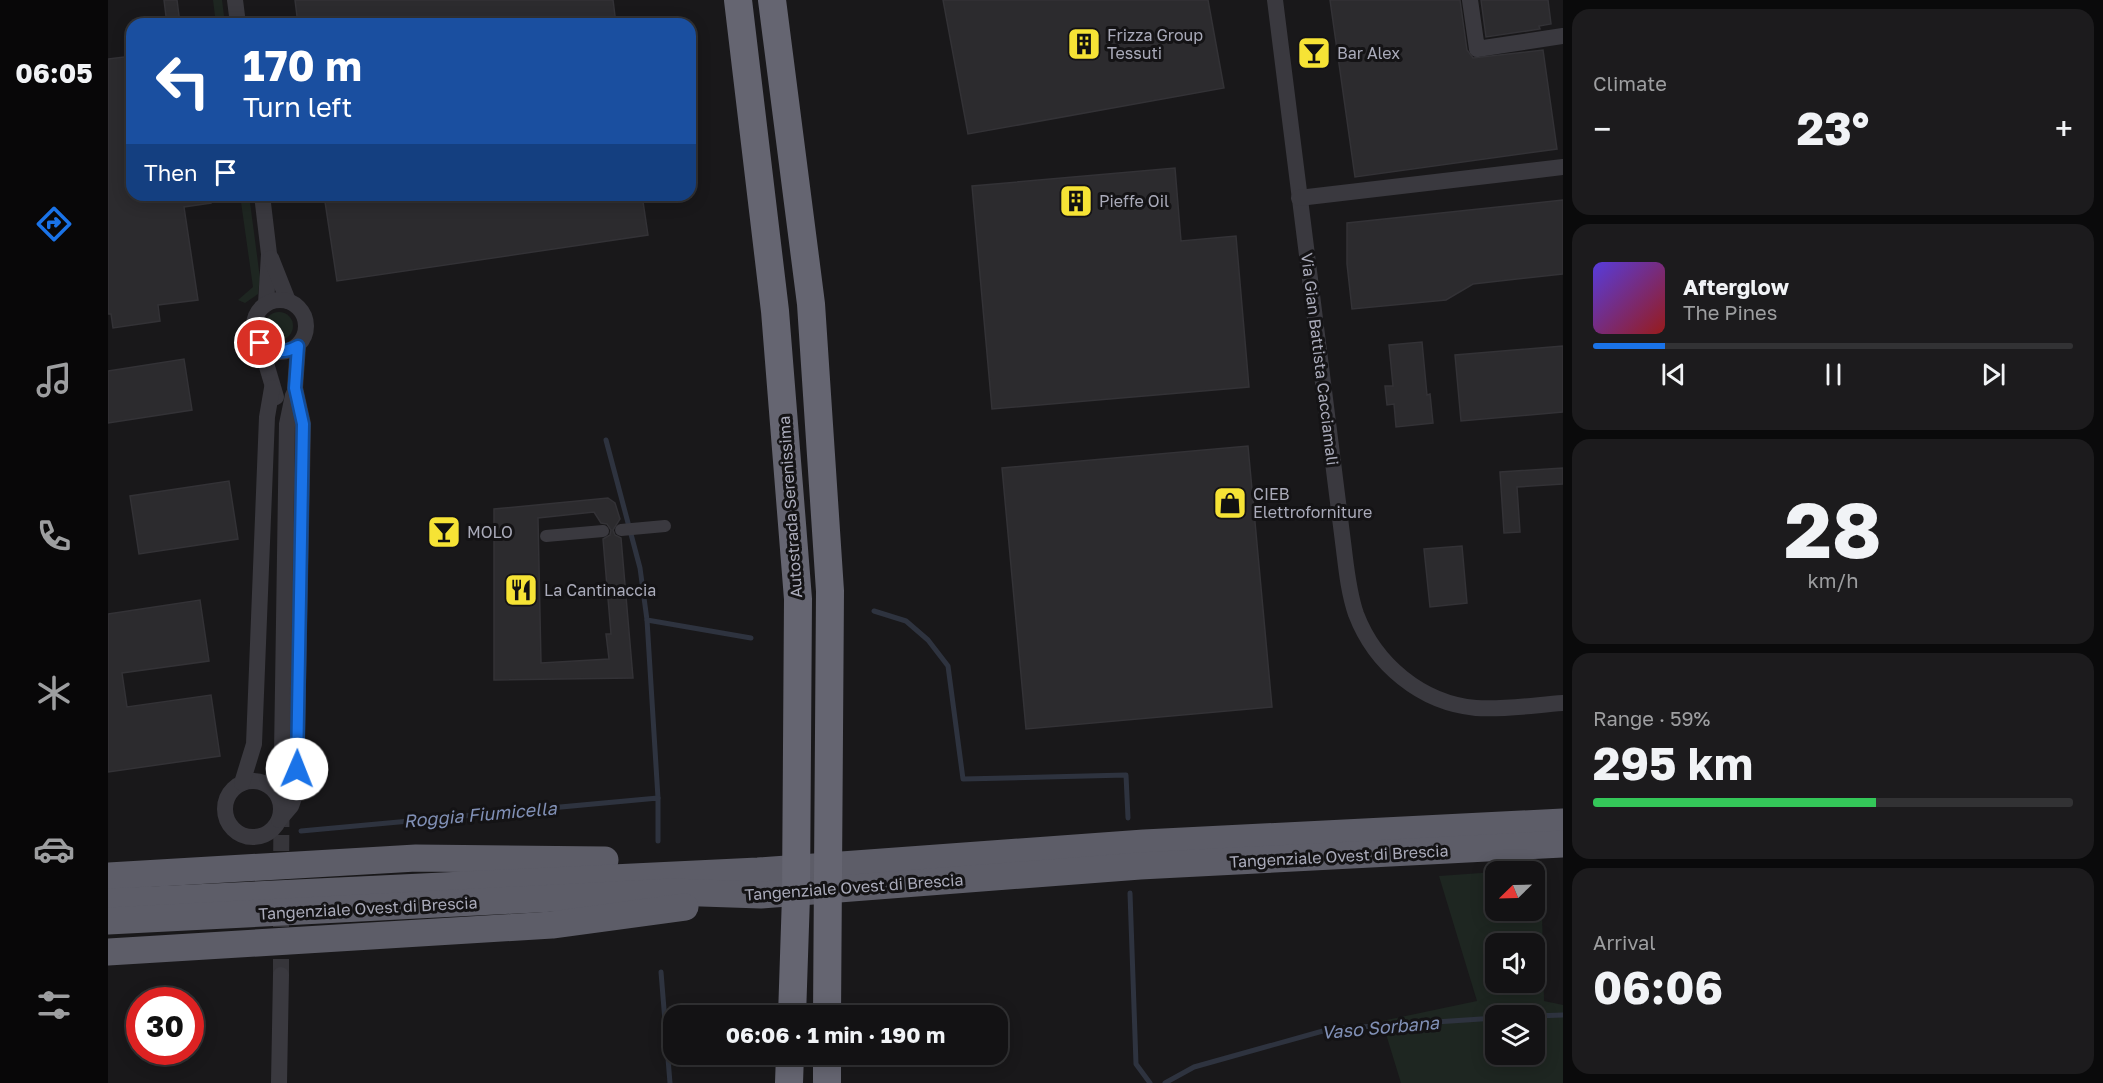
<!DOCTYPE html>
<html lang="en">
<head>
<meta charset="utf-8">
<style>
	:root { --surface:#131214; --page:#1c1b1d; --text:#f1f3f6; --muted:#9d9ea0; --line:#323234; --accent:#1a73e8 }
	body { margin:0; font-family:"Golos Text",sans-serif; background:var(--page); color:var(--text); height:100vh; display:flex; flex-direction:column; font-size:22px; white-space:nowrap }
	* { box-sizing:border-box; margin:0 }
	p { font-size:20px; color:var(--muted) }
	.icon { flex:none; width:33px; height:33px; fill:none; stroke:currentColor; stroke-width:2; stroke-linecap:round; stroke-linejoin:round }
	.map { position:relative; flex:1; overflow:hidden }
	.details { display:flex; flex-direction:column; gap:9px; padding:9px; background:#0a0a0b; width:540px }
	.details>* { flex:none }
	.hud { position:absolute; left:18px; top:18px; width:570px; height:183px; border-radius:18px; box-shadow:0 3px 15px #0003,0 0 0 2px var(--line); background:#1a4fa0; color:#fff; overflow:hidden }
	.needle { width:39px; rotate:247deg }
	.controls { position:absolute; left:1377px; top:861px; display:grid; gap:12px }
	.controls a { display:grid; place-items:center; width:60px; height:60px; border-radius:12px; background:var(--surface); box-shadow:0 3px 15px #0003,0 0 0 2px var(--line); font-size:30px }
	.speed { position:absolute; left:18px; top:987px; display:flex; gap:12px; font-size:30px; font-weight:700; text-align:center }
	.speed>* { display:grid; place-content:center; width:78px; height:78px; border-radius:50%; background:var(--surface); box-shadow:0 3px 15px #0003,0 0 0 2px var(--line); line-height:1 }
	.speed .limit { border:9px solid #d22; background:#fff; color:#111 }
	.pin { position:absolute; display:grid; place-items:center; width:51px; height:51px; color:#fff; margin:-26px; border:3px solid #fff; border-radius:50%; box-shadow:0 2px 6px #0007 }
	.me { position:absolute; width:66px; margin:-33px; rotate:1deg; stroke-linejoin:round; filter:drop-shadow(0 0 4px #0008) }
	.turn { display:flex; align-items:center; gap:21px; height:126px; padding:0 18px; font-size:27px }
	.turn .icon { width:78px; height:78px; stroke-width:2.5 }
	.turn b { display:block; font-size:42px; line-height:51px }
	.then { display:flex; align-items:center; height:57px; padding:0 18px; background:#0003; gap:12px; font-size:22px }
	.big { font-size:45px; font-weight:700; line-height:1.1 }
	.details .tile { flex:1; display:flex; flex-direction:column; justify-content:center; gap:9px; min-width:0; padding:0 21px; border-radius:18px; background:var(--page) }
	.details .dial { align-items:center; gap:0 }
	.dial b { font-size:78px; line-height:1 }
	.song { display:flex; align-items:center; gap:18px }
	.cover { width:72px; height:72px; border-radius:9px; background:linear-gradient(135deg,hsl(250 70% 55%),hsl(0 70% 35%)) }
	.played { height:6px; border-radius:3px; background:linear-gradient(90deg,var(--accent) 15%,var(--line) 15%) }
	.keys { display:flex; justify-content:space-around; direction:ltr }
	.heat { display:flex; justify-content:space-between; align-items:center; font-size:33px; direction:ltr }
	.charge { height:9px; border-radius:4px; background:linear-gradient(90deg,#34c759 59%,var(--line) 0) }
	.trip { position:absolute; left:555px; top:1005px; width:345px; height:60px; border-radius:18px; background:var(--surface); box-shadow:0 3px 15px #0003,0 0 0 2px var(--line); font-weight:700; line-height:60px; text-align:center }
	main { display:flex; flex:1; min-height:0 }
	.tab-bar { display:flex; flex-direction:column; width:108px; justify-content:space-around; align-items:center; background:#080708; color:var(--muted) }
	.tab-bar .icon { width:42px; height:42px }
	.tab-bar .on { color:var(--accent) }
	.tab-bar b { font-size:27px; color:var(--text) }
	.map>svg:first-child { display:block }
	.green { fill:#1e2621; fill-rule:evenodd }
	.lines { fill:none; stroke-linecap:round; stroke-linejoin:round }
	.stream { stroke:#2e333f; stroke-width:5 }
	.building { fill:#2c2b2e; stroke:#333236; stroke-width:1.5; fill-rule:evenodd }
	.minor-tunnel { stroke:#36353a; stroke-width:16; stroke-dasharray:16 8; stroke-linecap:butt }
	.pedestrian { stroke:#3a393f; stroke-width:12 }
	.minor { stroke:#3a393f; stroke-width:16 }
	.trunk { stroke:#5d5d68; stroke-width:27 }
	.motorway { stroke:#656571; stroke-width:28 }
	.route-casing { stroke:#114b97; stroke-width:15 }
	.route { stroke:#1a73e8; stroke-width:10 }
	.labels { text-anchor:middle; dominant-baseline:central; stroke-width:6; stroke-linejoin:round; paint-order:stroke }
	.poi-label { font-size:16px; fill:#aaabba; stroke:#141315; text-anchor:start }
	.street-label { font-size:16px; fill:#aaabba; stroke:#141315 }
	.water-label { font-size:18px; font-style:italic; fill:#8190b6; stroke:#141315 }
</style>
</head>
<body>
<main>
<nav class="tab-bar">
<b>06:05</b>
<svg class="icon on" aria-label="directions" viewBox="0 0 24 24"><path d="M12 3l9 9-9 9-9-9zM9 14v-3h6M13 9l2 2-2 2"/></svg>
<svg class="icon" aria-label="music" viewBox="0 0 24 24"><path d="M9 18V5l10-2v13"/><circle cx="6" cy="18" r="3"/><circle cx="16" cy="16" r="3"/></svg>
<svg class="icon" aria-label="phone" viewBox="0 0 24 24"><path d="M5 4h4l2 5-3 2q2 4 5 5l2-3 5 2v4C11 20 4 13 5 4z"/></svg>
<svg class="icon" aria-label="climate" viewBox="0 0 24 24"><path d="M12 3v18M4 7l16 10M4 17L20 7"/></svg>
<svg class="icon" aria-label="car" viewBox="0 0 24 24"><path d="M5 17H2v-5l4-1 3-4h7l3 4 3 1v5h-3M9 17h6M6 11h13"/><circle cx="7" cy="17" r="2"/><circle cx="17" cy="17" r="2"/></svg>
<svg class="icon" aria-label="filters" viewBox="0 0 24 24"><path d="M4 7h16M4 17h16"/><circle cx="9" cy="7" r="2"/><circle cx="15" cy="17" r="2"/></svg>
</nav>
<div class="map">
<svg width="1455" height="1083" viewBox="0 0 1455 1083">
	<rect width="100%" height="100%" fill="#19181a"/>
	<g class="green">
		<polygon points="105,0 114,0 117,24 108,24"/>
		<polygon points="132,195 141,195 152,278 150,294 137,303 130,300 145,287"/>
		<circle cx="171" cy="326" r="14"/>
		<path d="M1433,869l3,132 19,4v78h-162l-19,-62 95,-20 -38,-125 56,-4 1,38h38v-38l-28,-1zM1388,944h38v38h-38zM1388,1016h38v38h-38z"/>
	</g>
	<g class="lines">
		<g class="stream">
			<polyline points="498,440 532,568 539,620 643,638"/>
			<polyline points="766,611 798,621 820,640 840,666 855,779 1018,775 1020,818"/>
			<polyline points="539,620 550,798"/>
			<polyline points="193,831 550,798 550,841"/>
			<polyline points="1022,893 1028,1064 1042,1083"/>
			<polyline points="553,972 562,1083"/>
			<polyline points="1426,1016 1455,1015"/>
			<polyline points="1057,1083 1086,1067 1222,1029 1388,1018"/>
		</g>
	</g>
	<g class="building">
		<polygon points="56,0 69,0 72,24 59,24"/>
		<polygon points="187,0 505,0 508,24 190,24"/>
		<polygon points="835,0 1100,0 1116,88 860,134"/>
		<polygon points="1222,0 1352,0 1359,50 1365,58 1435,50 1449,149 1247,177"/>
		<polygon points="1373,0 1440,0 1443,24 1431,26 1432,29 1378,37"/>
		<polygon points="24,56 24,195 103,195 103,203 76,207 90,300 50,305 52,321 5,328 3,314 0,314 0,59"/>
		<polygon points="1067,168 1073,241 1128,236 1141,387 884,409 864,186"/>
		<polygon points="216,195 534,195 540,235 229,281"/>
		<polygon points="1455,200 1455,274 1365,284 1338,300 1244,309 1239,264 1239,223"/>
		<polygon points="1314,342 1319,395 1322,394 1325,423 1288,427 1286,404 1279,405 1277,386 1285,386 1281,345"/>
		<polygon points="1455,346 1455,412 1353,421 1347,355"/>
		<polygon points="76,359 84,410 0,423 0,371"/>
		<polygon points="1140,446 1164,707 918,729 894,468"/>
		<polygon points="1455,468 1455,484 1409,487 1412,532 1396,533 1392,472"/>
		<polygon points="121,481 130,539 31,554 22,496"/>
		<path d="M500,498l7,5 5,16 -7,11 2,5 6,3 12,140 -139,2v-171zM486,512l7,11 6,1 4,6 -1,5 -7,4 8,95h-5l3,25 -68,4 -3,-145z"/>
		<polygon points="1354,546 1359,603 1322,607 1316,549"/>
		<polygon points="92,600 101,661 14,673 19,707 103,695 112,756 0,772 0,614"/>
	</g>
	<g class="lines">
		<g class="minor-tunnel">
			<polyline points="173,875 174,753"/>
			<polyline points="173,975 173,904"/>
		</g>
		<g class="pedestrian">
			<polyline points="513,530 557,526"/>
			<polyline points="438,536 495,531"/>
		</g>
		<g class="minor">
			<polyline points="127,0 130,24"/>
			<path d="M1167,0l68,542c3,23 5,49 13,72 19,50 65,89 120,94 28,2 59,-3 87,-5"/>
			<polyline points="1362,0 1369,49 1455,36"/>
			<polyline points="154,195 161,254 158,304"/>
			<polyline points="1191,198 1455,167"/>
			<polyline points="163,258 180,301"/>
			<circle cx="172" cy="326" r="26"/>
			<polyline points="152,343 168,397"/>
			<polyline points="174,753 179,424 185,395"/>
			<circle cx="145" cy="809" r="28"/>
			<polyline points="134,783 146,744 159,417 164,388"/>
			<polyline points="171,820 183,806 188,792 195,424 187,388 190,346"/>
			<polyline points="171,1083 173,975"/>
		</g>
		<g class="trunk">
			<polyline points="0,876 308,858 497,860"/>
			<polyline points="0,902 650,871 1036,843 1455,822"/>
			<polyline points="0,921 564,892 653,895 1032,866 1455,844"/>
			<polyline points="0,952 444,925 577,907"/>
		</g>
		<g class="motorway">
			<polyline points="630,0 667,311 690,599 688,896 684,1016"/>
			<polyline points="664,0 703,304 722,591 719,1016"/>
			<polyline points="681,1083 682,1054"/>
			<polyline points="719,1083 719,1054"/>
		</g>
	</g>
	<g class="lines">
		<defs>
			<path id="route" d="M152,343c13,10 23,11 38,3l-3,42 8,36 -6,345"/>
		</defs>
		<use href="#route" class="route-casing"/>
		<use href="#route" class="route"/>
	</g>
	<defs>
		<symbol id="building-square" viewBox="-11 -11 22 22"><rect x="-9" y="-9" width="18" height="18" rx="4" fill="#f6e335" stroke="#141315"/><path d="M-4-6H4V6H1V3H-1V6H-4ZM-2.5-4.3h1.7v1.8h-1.7ZM.8-4.3h1.7v1.8H.8ZM-2.5-1h1.7V.8h-1.7ZM.8-1h1.7V.8H.8Z" fill="#111"/></symbol>
		<symbol id="bar-square" viewBox="-11 -11 22 22"><rect x="-9" y="-9" width="18" height="18" rx="4" fill="#f6e335" stroke="#141315"/><path d="M-6-5H6L.8 .8V4.5H3.5V6h-7V4.5H-.8V.8Z" fill="#111"/></symbol>
		<symbol id="shop-square" viewBox="-11 -11 22 22"><rect x="-9" y="-9" width="18" height="18" rx="4" fill="#f6e335" stroke="#141315"/><path d="M-5-2.5h2.3a2.7 3.5 0 0 1 5.4 0H5L5.5 6h-11ZM-1.5-2.5h3a1.5 2.3 0 0 0-3 0Z" fill="#111"/></symbol>
		<symbol id="restaurant-square" viewBox="-11 -11 22 22"><rect x="-9" y="-9" width="18" height="18" rx="4" fill="#f6e335" stroke="#141315"/><path d="M-5-6h1v4h1v-4h1v4h1v-4h1v5L-1.5 .5V6h-2V.5L-5-1ZM5-6V6H3V1.5H1.5Q1.5-4 5-6Z" fill="#111"/></symbol>
	</defs>
	<g fill-rule="evenodd">
		<use href="#building-square" x="957" y="25" width="38" height="38"/>
		<use href="#bar-square" x="1187" y="34" width="38" height="38"/>
		<use href="#building-square" x="949" y="182" width="38" height="38"/>
		<use href="#shop-square" x="1103" y="484" width="38" height="38"/>
		<use href="#bar-square" x="317" y="513" width="38" height="38"/>
		<use href="#restaurant-square" x="394" y="571" width="38" height="38"/>
	</g>
	<g class="labels">
		<g class="poi-label">
			<text x="999" y="35">Frizza Group<tspan x="999" dy="18">Tessuti</tspan></text>
			<text x="1229" y="53">Bar Alex</text>
			<text x="991" y="201">Pieffe Oil</text>
			<text x="1145" y="494">CIEB<tspan x="1145" dy="18">Elettroforniture</tspan></text>
			<text x="359" y="532">MOLO</text>
			<text x="436" y="590">La Cantinaccia</text>
		</g>
		<g class="street-label">
			<text transform="translate(1212 359) rotate(83)">Via Gian Battista Cacciamali</text>
			<text transform="translate(682 507) rotate(-94)">Autostrada Serenissima</text>
			<text transform="translate(1231 856) rotate(-3)">Tangenziale Ovest di Brescia</text>
			<text transform="translate(746 887) rotate(-4)">Tangenziale Ovest di Brescia</text>
			<text transform="translate(260 908) rotate(-3)">Tangenziale Ovest di Brescia</text>
		</g>
		<g class="water-label">
			<text transform="translate(372 814) rotate(-5)">Roggia Fiumicella</text>
			<text transform="translate(1272 1027) rotate(-5)">Vaso Sorbana</text>
		</g>
	</g>
</svg>
<div class="controls">
<a><svg class="needle" viewBox="-14 -14 28 28"><path d="M0-13l5 13h-10z" fill="#e53935"/><path d="M0 13l5-13h-10z" fill="#9d9ea0"/></svg></a>
<a><svg class="icon" aria-label="sound" viewBox="0 0 24 24"><path d="M4 9h4l5-4v14l-5-4H4zM17 9q2 3 0 6"/></svg></a>
<a><svg class="icon" aria-label="layers" viewBox="0 0 24 24"><path d="M12 4l9 5-9 5-9-5zM3 14l9 5 9-5"/></svg></a>
</div>
<div class="speed"><div class="limit">30</div></div>
<div class="pin" style="left:152px;top:343px;background:#d93025"><svg class="icon" aria-label="arrive" viewBox="0 0 24 24"><path d="M6 21V4h12l-3 4 3 4H6"/></svg></div>
<svg class="me" style="left:189px;top:769px" viewBox="-20 -20 40 40"><circle r="19" fill="#fff"/><path d="M0-13L10 11 0 6-10 11z" fill="#1a73e8"/></svg>
<div class="trip">06:06 · 1 min · 190 m</div>
<div class="hud">
<div class="turn"><svg class="icon" aria-label="left" viewBox="0 0 24 24"><path d="M17 20v-9H6M10 6l-5 5 5 5"/></svg><div><b>170 m</b>Turn left</div></div>
<div class="then">Then<svg class="icon" aria-label="arrive" viewBox="0 0 24 24"><path d="M6 21V4h12l-3 4 3 4H6"/></svg></div>
</div>
</div>
<section class="details">
<div class="tile"><p>Climate</p>
<div class="heat"><a>−</a><b class="big">23°</b><a>+</a></div>
</div>
<div class="tile">
<div class="song"><i class="cover"></i><div><b>Afterglow</b><p>The Pines</p></div></div>
<div class="played"></div>
<div class="keys"><svg class="icon" aria-label="previous" viewBox="0 0 24 24"><path d="M18 5L8 12l10 7zM5 5v14"/></svg><svg class="icon" aria-label="pause" viewBox="0 0 24 24"><path d="M8 5v14M16 5v14"/></svg><svg class="icon" aria-label="next" viewBox="0 0 24 24"><path d="M6 5l10 7-10 7zM19 5v14"/></svg></div>
</div>
<div class="tile dial"><b>28</b><p>km/h</p></div>
<div class="tile"><p>Range · 59%</p><b class="big">295 km</b><div class="charge"></div></div>
<div class="tile"><p>Arrival</p><b class="big">06:06</b></div>
</section>
</main>
</body>
</html>
